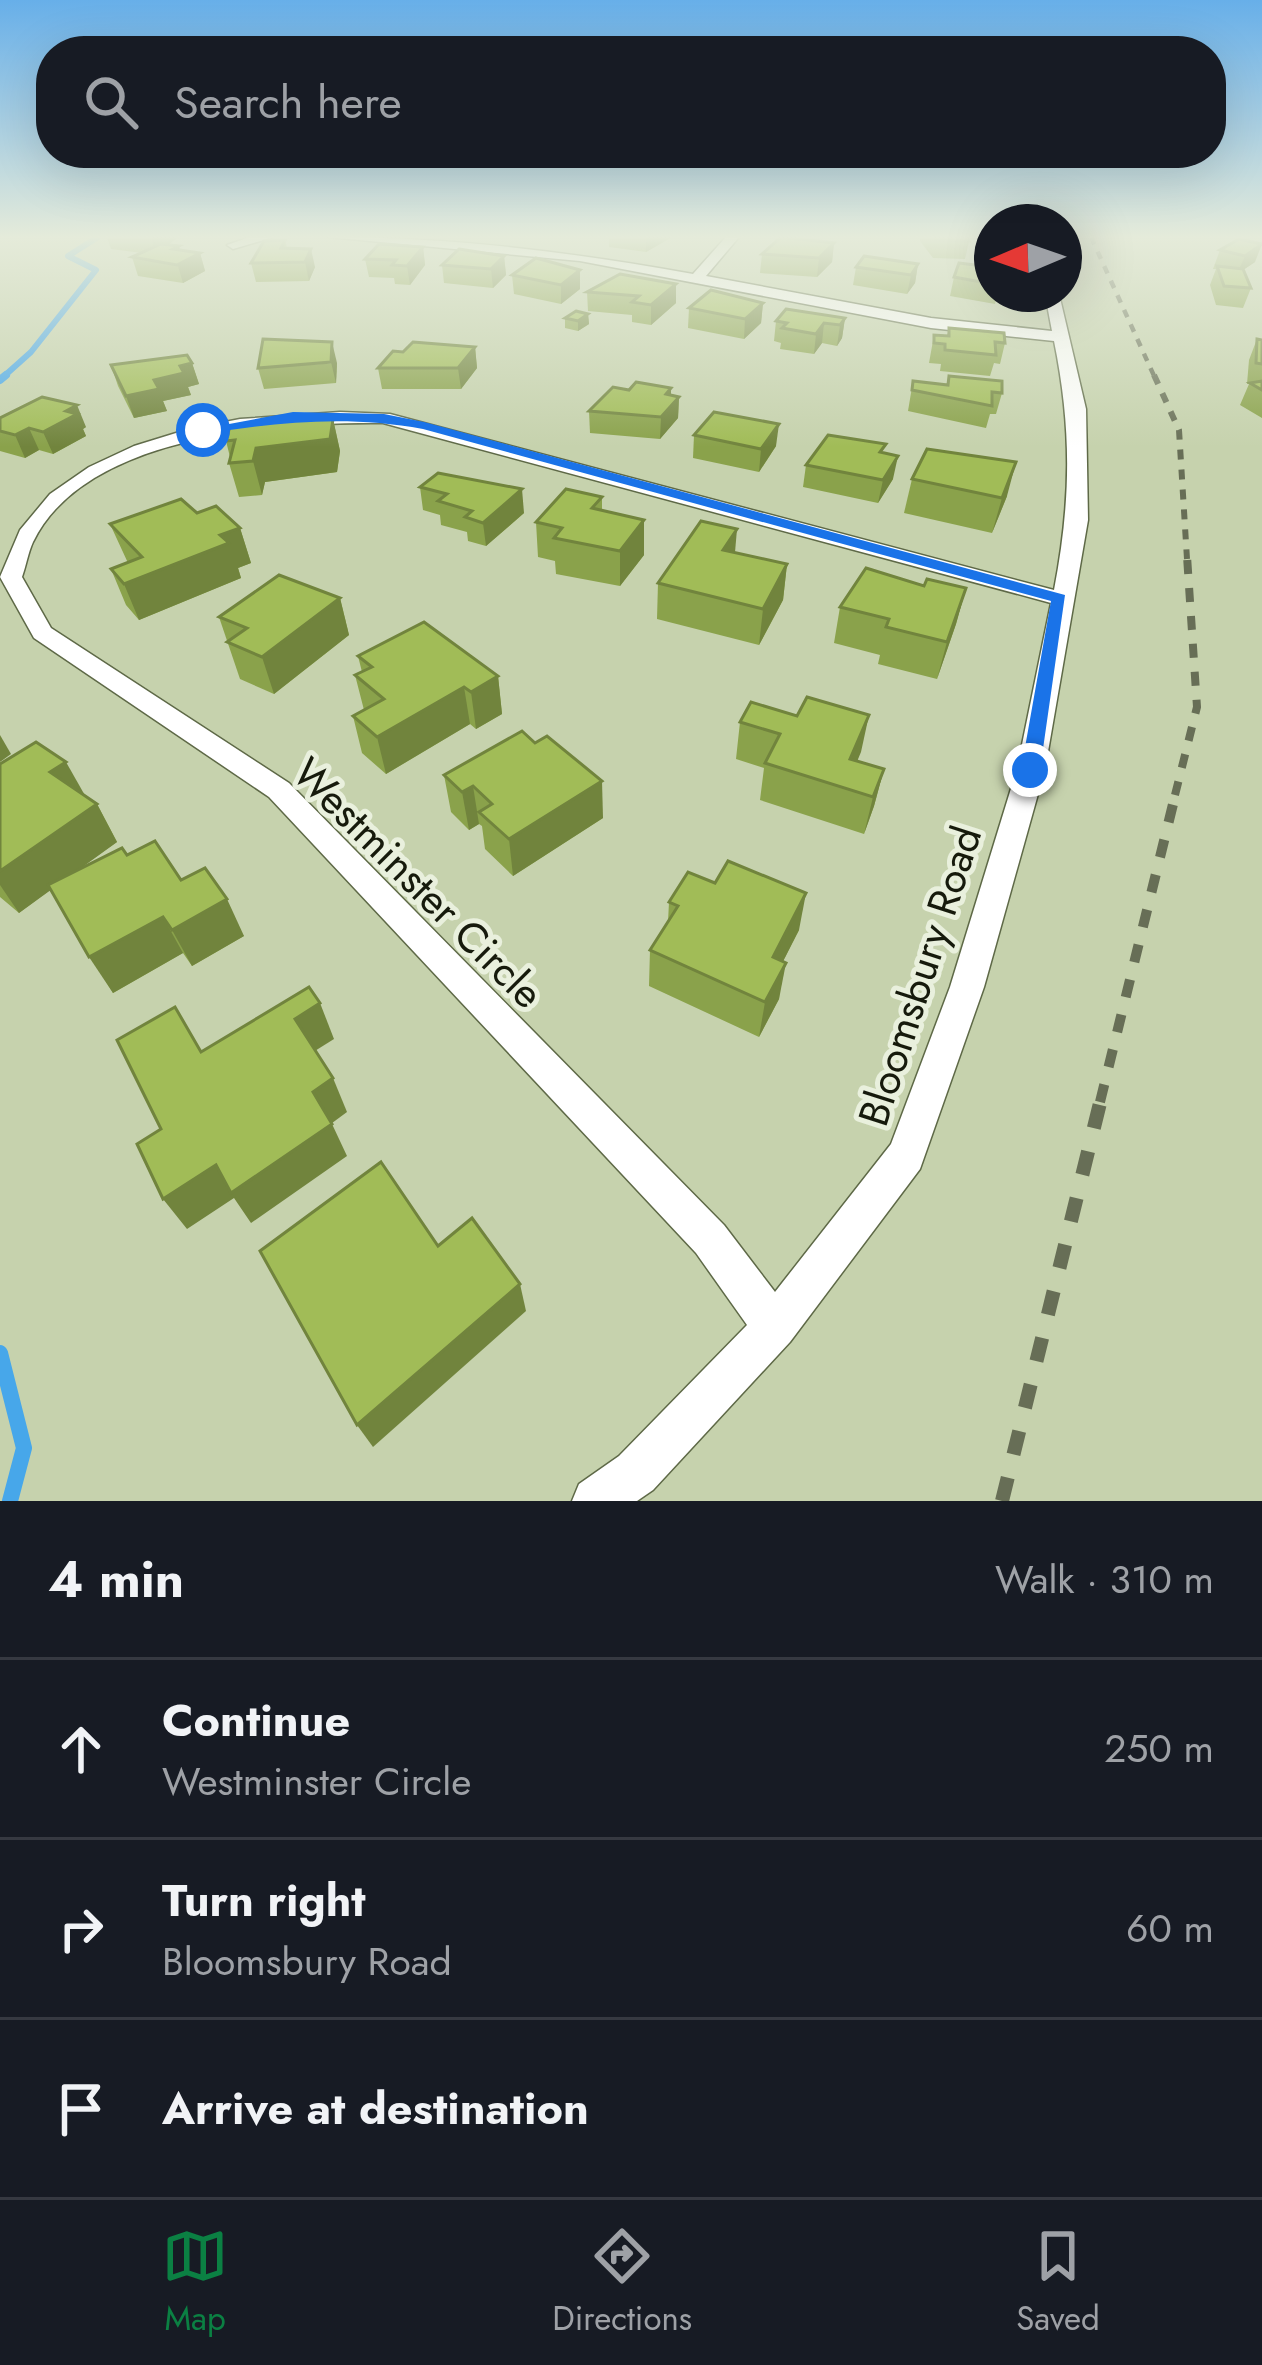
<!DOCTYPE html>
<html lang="en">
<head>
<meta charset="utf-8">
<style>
  :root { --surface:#171b24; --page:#242831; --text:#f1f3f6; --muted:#9ea1a6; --line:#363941; --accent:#0b8043 }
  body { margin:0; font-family:Jost,sans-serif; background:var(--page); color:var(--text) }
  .compass { position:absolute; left:974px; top:204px; width:108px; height:108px; border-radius:50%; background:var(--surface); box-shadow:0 12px 48px #0002; rotate:268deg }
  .stop { position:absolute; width:36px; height:36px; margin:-27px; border:9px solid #1a73e8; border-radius:50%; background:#fff }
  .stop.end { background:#1a73e8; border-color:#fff; box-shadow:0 3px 12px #0008 }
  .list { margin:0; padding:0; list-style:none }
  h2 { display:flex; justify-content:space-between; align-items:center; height:156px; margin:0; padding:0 48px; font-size:51px }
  h2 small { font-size:39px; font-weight:400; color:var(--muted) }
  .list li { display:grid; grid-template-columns:78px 1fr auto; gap:36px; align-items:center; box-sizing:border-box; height:180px; padding:0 48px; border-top:3px solid var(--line) }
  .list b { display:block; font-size:45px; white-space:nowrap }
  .list p { margin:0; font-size:39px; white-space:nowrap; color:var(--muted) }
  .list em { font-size:39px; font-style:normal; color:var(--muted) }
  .icon { flex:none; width:66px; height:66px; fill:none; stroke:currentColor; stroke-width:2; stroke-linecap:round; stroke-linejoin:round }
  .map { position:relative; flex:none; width:1262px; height:1501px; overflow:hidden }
  .search { position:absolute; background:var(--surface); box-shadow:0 12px 48px #0002; left:36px; right:36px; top:36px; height:132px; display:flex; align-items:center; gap:30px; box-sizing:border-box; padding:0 42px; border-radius:48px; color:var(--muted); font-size:45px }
  .sheet { height:696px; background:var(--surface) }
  nav { display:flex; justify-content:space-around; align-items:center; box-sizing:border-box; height:168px; border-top:3px solid var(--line); background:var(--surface); font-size:33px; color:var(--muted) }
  nav a { display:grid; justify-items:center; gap:6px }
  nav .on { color:var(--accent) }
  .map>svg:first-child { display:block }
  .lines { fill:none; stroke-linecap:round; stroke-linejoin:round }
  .stream-far2 { stroke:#47a7ea; stroke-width:6 }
  .stream-far1 { stroke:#47a7ea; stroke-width:8 }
  .stream { stroke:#47a7ea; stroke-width:16 }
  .minor-casing { stroke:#5e6947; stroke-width:3 }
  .minor { fill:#fff; fill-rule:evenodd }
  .rail-far4 { stroke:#676e56; stroke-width:4.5; stroke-dasharray:8 8; stroke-linecap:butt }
  .rail-far3 { stroke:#676e56; stroke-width:6; stroke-dasharray:10 10; stroke-linecap:butt }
  .rail-far2 { stroke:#676e56; stroke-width:8; stroke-dasharray:14 14; stroke-linecap:butt }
  .rail-far1 { stroke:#676e56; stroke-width:10; stroke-dasharray:18 18; stroke-linecap:butt }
  .rail { stroke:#676e56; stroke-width:14; stroke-dasharray:24 24; stroke-linecap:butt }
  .wall { fill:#8aa24b }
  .shaded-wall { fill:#71843d }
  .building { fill:#a1bc57; stroke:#71843d; stroke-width:3 }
  .route { fill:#1a73e8 }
  .labels { text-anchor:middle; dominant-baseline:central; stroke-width:10; stroke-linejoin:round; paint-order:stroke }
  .street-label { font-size:42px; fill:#161a0c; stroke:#e9f0dd }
</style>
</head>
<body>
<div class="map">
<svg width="1262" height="1501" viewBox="0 0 1262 1501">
  <rect width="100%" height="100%" fill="#c6d2ad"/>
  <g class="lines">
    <polyline class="stream-far2" points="2,378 31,352 96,270 68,256 98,237"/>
    <polyline class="stream-far1" points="0,380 6,375"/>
    <polyline class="stream" points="0,1353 24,1448 10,1501"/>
    <g class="minor-casing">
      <g id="minor">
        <polygon points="250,237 274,237 233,249 227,245"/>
        <path d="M 328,237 C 451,237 572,252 693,274 L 726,237 L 739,237 L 706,276 L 931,318 L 1052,331 L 1045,294 L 1059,294 L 1086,409 L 1088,520 L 1045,769 L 984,987 L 920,1169 L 790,1342 L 653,1490 L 637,1501 L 572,1501 L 579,1484 L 619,1456 L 747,1325 L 696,1253 L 269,797 L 34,638 L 0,577 L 20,530 L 50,494 L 89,467 L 134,446 L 189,429 L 240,419 L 340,412 L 390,414 L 1054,590 C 1071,502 1072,429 1054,341 L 931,328 L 580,261 ZM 383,423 L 1051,603 L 1017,769 L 950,987 L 891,1144 L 775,1292 L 724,1225 L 289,783 L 51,628 L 22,577 C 26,566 28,553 33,542 C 86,433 280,422 383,423 Z"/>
      </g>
    </g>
    <use href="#minor" class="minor"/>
    <polyline class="rail-far4" points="1091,237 1155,378"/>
    <polyline class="rail-far3" points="1154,375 1179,430 1187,559"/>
    <polyline class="rail-far2" points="1175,795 1197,707 1187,556"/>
    <polyline class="rail-far1" points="1100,1102 1176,792"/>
    <polyline class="rail" points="1002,1501 1101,1099"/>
  </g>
  <g class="wall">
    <polygon points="107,237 178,237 168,245 180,250 200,253 205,271 183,283 138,276 132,257 142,253 111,249"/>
    <polygon points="609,237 672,237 646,252 609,247"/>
    <polygon points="920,237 967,237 969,241 965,259 933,258 920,241"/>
    <polygon points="1239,239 1255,262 1243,270 1251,288 1243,308 1216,305 1210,285 1216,269 1213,269 1220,250"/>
    <polygon points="285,240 287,248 315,267 309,281 256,282 251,263"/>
    <polygon points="834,243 832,262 817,277 760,273 762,254"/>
    <polygon points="423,247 425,265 410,285 395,284 394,278 369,277 365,259"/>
    <polygon points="504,256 506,275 493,288 444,283 442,265"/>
    <polygon points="918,264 915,283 907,294 853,285 856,267"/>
    <polygon points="992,267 992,294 997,294 995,304 950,296 954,277"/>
    <polygon points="512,275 580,289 561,304 514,294"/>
    <polygon points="676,284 676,303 651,325 632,322 632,315 588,311 587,292"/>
    <polygon points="763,303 761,323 744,339 688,328 689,308"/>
    <polygon points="588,314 589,324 578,331 565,328 565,318"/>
    <polygon points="845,318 842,338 837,346 822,343 814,354 780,349 781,343 774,341 776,321"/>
    <polygon points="949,328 1005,343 1000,364 994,363 990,376 940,371 941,364 929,363 934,335 947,336"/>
    <polygon points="1257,339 1262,340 1262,418 1240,405 1249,384 1247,384 1249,360"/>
    <polygon points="475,347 477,368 461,389 382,389 378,368 403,352"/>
    <polygon points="192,363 199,384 188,387 191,395 163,401 167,411 134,418 118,386 111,365"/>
    <polygon points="337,363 336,383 264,389 258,368"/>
    <polygon points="949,376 1002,393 996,414 990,414 986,428 908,411 913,381 947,385"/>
    <polygon points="671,395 679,397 678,418 660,439 590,433 589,411"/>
    <polygon points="0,418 86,427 83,429 86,436 53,454 39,450 25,458 0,451"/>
    <polygon points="333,419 340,451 337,472 265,482 262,495 239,497 229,463 230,457 226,441"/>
    <polygon points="694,435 776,446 759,472 693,458"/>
    <polygon points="884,453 893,479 878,503 803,487 806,465"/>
    <polygon points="912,479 1007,496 992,533 904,513"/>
    <polygon points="420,487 524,513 486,546 468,541 467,532 441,525 440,515 423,510"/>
    <polygon points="602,497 602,510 644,520 644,555 620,586 556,574 555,561 538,557 536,522"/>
    <polygon points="197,513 240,528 251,563 238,568 241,578 139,620 126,605 111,569 128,563 110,524"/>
    <polygon points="787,564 783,600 759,645 657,619 658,583"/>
    <polygon points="924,586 966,588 956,624 937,679 878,664 880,655 834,643 840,607"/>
    <polygon points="340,598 349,635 274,694 240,679 219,617"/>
    <polygon points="358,656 498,676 502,714 476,729 470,724 386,774 362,753 353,716 364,710 355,675 362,672"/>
    <polygon points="869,715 857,761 884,769 874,806 864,834 760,800 764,768 736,759 740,722 797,716"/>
    <polygon points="0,764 85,796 97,804 117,842 76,871 127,855 181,880 244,936 192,966 183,953 113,993 50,890 19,913 0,897"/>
    <polygon points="444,775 603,818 513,876 485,849 482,826 479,824 469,830 451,812"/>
    <polygon points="669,902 799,930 783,961 779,999 759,1037 649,986 650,950 668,922"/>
  </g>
  <g class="shaded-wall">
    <polygon points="151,237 178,237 156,254"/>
    <polygon points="646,237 672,237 646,252"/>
    <polygon points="834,243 832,262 817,277 819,258"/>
    <polygon points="1262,244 1255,262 1237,274 1245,256"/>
    <polygon points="179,246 183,261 200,253 205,271 183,283 173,249"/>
    <polygon points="423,247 425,265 410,285 407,266"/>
    <polygon points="311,249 315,267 309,281 305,262"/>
    <polygon points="504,256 506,275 493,288 491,269"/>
    <polygon points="918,264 915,283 907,294 911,275"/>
    <polygon points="580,270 580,289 561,304 561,285"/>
    <polygon points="676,284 676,303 651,325 651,305"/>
    <polygon points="763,303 761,323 744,339 745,319"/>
    <polygon points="588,314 589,324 578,331 578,321"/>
    <polygon points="845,318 842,338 837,346 840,325"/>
    <polygon points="824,323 822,343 814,354 816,334"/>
    <polygon points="332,342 337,363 336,383 331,362"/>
    <polygon points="475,347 477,368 461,389 458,368"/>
    <polygon points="192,363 199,384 188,387 191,395 163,401 167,411 134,418 126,396 180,366"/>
    <polygon points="671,388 671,406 679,397 678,418 660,439 661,417 666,394"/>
    <polygon points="77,405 86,427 83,429 86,436 53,454 43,432 66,411"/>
    <polygon points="333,419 340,451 337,472 265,482 262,495 253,461 256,448"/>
    <polygon points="779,424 776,446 759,472 761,449"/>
    <polygon points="29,428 39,450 25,458 15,435"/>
    <polygon points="898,456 893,479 878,503 883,480"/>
    <polygon points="1016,462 1007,496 992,533 1002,498"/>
    <polygon points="522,489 524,513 486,546 483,523"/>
    <polygon points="644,520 644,555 620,586 620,551"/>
    <polygon points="240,528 251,563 238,568 241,578 139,620 124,584 220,535"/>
    <polygon points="737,529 734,564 723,550"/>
    <polygon points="787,564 783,600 759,645 763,609"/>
    <polygon points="966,588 956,624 937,679 947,642"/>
    <polygon points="340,598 349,635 274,694 262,657"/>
    <polygon points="498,676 502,714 476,729 471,692"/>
    <polygon points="464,687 470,724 386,774 377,737"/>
    <polygon points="869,715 861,752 846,788 850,759"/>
    <polygon points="0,735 11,754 0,762"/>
    <polygon points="66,762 87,799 50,772"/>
    <polygon points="884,769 874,806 864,834 873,797"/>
    <polygon points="602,781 603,818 513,876 509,839"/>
    <polygon points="473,786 479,824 469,830 462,792"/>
    <polygon points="97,804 117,842 19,913 0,885 0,871"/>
    <polygon points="806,893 799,930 767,993 773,957"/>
    <polygon points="227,899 244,936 192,966 172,930"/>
    <polygon points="163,917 183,953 113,993 89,957"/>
    <polygon points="786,963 779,999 759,1037 765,1002"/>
    <polygon points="320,1003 334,1039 310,1054 295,1019"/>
    <polygon points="333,1078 347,1112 328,1126 313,1092"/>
    <polygon points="332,1124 347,1156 251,1223 234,1198 187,1229 163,1199 216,1165"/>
    <polygon points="520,1284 526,1311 373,1447 357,1425"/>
  </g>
  <g class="building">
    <polygon points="781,237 783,237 834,243 819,258 762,254"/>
    <polygon points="934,237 967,237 969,241 936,240"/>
    <polygon points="1239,239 1262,244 1245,256 1220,250"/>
    <polygon points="285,240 281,248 311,249 305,262 251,263 264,241"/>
    <polygon points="161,244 179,246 173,249 200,253 177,265 132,257"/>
    <polygon points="379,244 423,247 407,266 392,265 396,260 365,259"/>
    <polygon points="459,249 504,256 491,269 442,265"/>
    <polygon points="864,256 918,264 911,275 856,267"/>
    <polygon points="536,258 580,270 561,285 512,275"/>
    <polygon points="959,263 992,267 992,284 954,277"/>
    <polygon points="1217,266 1243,269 1251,288 1224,286"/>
    <polygon points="620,274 676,284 651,305 632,302 639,296 587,292"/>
    <polygon points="711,290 763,303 745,319 689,308"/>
    <polygon points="786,309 845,318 840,325 824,323 816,334 782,328 787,323 776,321"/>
    <polygon points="576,311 588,314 578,321 565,318"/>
    <polygon points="949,328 1004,333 1005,343 995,342 996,355 945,350 945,344 934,343 934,335 949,336"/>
    <polygon points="263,339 332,342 331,362 258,368"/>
    <polygon points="1257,339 1262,340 1262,364 1256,363"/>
    <polygon points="413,342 475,347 458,368 378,368 393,351 403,352"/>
    <polygon points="187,355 192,363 180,366 184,373 154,380 159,389 126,396 111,365"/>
    <polygon points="949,376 1002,381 1002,393 992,392 992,406 912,390 913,381 948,385"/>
    <polygon points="1262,381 1262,390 1250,383"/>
    <polygon points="636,382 671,388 666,394 679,397 661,417 589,411 613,387 629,390"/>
    <polygon points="42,397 77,405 66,411 77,414 43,432 29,428 15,435 0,431 0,418"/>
    <polygon points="714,412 779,424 761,449 694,435"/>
    <polygon points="262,419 333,419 330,439 256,448 253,461 229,463 235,440 226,441 230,426 261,424"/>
    <polygon points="828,435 886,444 880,452 898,456 883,480 806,465"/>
    <polygon points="927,449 1016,462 1002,498 912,479"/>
    <polygon points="438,473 522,489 483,523 465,517 472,511 438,501 447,494 420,487"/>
    <polygon points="566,489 602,497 592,508 644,520 620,551 554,538 562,528 536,522"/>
    <polygon points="181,499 197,513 216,506 240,528 220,535 229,543 124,584 111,569 142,557 110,524"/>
    <polygon points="701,521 737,529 723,550 787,564 763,609 658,583"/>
    <polygon points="866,568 924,586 927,579 966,588 947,642 886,627 889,619 840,607"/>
    <polygon points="279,575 340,598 262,657 227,642 247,628 219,617"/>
    <polygon points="424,622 498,676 471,692 464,687 377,737 353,716 384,699 355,675 372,667 358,656"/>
    <polygon points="807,697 869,715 850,759 884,769 873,797 765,763 780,734 740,722 751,702 797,716"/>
    <polygon points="522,731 535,743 547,736 602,781 509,839 479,812 492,804 473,786 462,792 444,775"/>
    <polygon points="36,742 66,762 50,772 97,804 0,871 0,764"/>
    <polygon points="155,841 181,880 205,868 227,899 172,930 163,917 89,957 48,885 122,848 127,855"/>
    <polygon points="728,861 806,893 773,957 786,963 765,1002 650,950 678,906 669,902 688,872 715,883"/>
    <polygon points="309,987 320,1003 295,1019 333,1078 313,1092 332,1124 231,1193 216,1165 163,1199 137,1144 161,1129 117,1040 175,1007 201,1052"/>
    <polygon points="381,1162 438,1246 472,1218 520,1284 357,1425 260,1251"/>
  </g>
  <linearGradient id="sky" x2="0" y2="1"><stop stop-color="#67afe9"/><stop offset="0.53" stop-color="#e5ebda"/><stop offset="1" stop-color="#e5ebda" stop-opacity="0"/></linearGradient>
  <rect width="1262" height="447" fill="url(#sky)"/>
  <path class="route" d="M 293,412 L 384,414 L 424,422 L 1065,595 L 1040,770 L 1030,777 L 1021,770 L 1051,601 L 423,429 C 348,415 278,422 203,434 L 197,430 Z"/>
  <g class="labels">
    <g class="street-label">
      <text transform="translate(418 883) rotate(45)">Westminster Circle</text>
      <text transform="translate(920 976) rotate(-72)">Bloomsbury Road</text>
    </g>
  </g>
</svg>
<svg class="compass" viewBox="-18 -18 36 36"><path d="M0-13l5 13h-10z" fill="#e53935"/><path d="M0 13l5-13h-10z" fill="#9ea1a6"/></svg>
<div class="stop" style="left:203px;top:430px"></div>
<div class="stop end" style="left:1030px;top:770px"></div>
<div class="search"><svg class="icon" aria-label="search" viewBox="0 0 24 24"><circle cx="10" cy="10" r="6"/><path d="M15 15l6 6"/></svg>Search here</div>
</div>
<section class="sheet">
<h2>4 min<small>Walk · 310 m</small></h2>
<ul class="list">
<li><svg class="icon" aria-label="ahead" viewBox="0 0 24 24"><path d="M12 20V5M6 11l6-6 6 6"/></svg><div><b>Continue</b><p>Westminster Circle</p></div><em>250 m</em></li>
<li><svg class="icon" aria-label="right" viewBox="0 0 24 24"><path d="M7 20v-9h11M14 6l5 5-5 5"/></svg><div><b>Turn right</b><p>Bloomsbury Road</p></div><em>60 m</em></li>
<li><svg class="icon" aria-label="arrive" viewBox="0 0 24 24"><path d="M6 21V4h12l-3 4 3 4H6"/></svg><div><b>Arrive at destination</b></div></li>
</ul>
</section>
<nav>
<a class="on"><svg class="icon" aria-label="map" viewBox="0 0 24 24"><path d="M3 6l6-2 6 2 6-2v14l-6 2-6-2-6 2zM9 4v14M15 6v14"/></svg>Map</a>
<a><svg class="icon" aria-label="directions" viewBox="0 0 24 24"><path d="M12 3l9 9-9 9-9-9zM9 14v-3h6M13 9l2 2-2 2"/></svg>Directions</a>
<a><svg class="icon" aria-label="saved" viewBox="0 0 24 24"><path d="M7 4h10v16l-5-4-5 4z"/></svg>Saved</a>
</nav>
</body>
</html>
